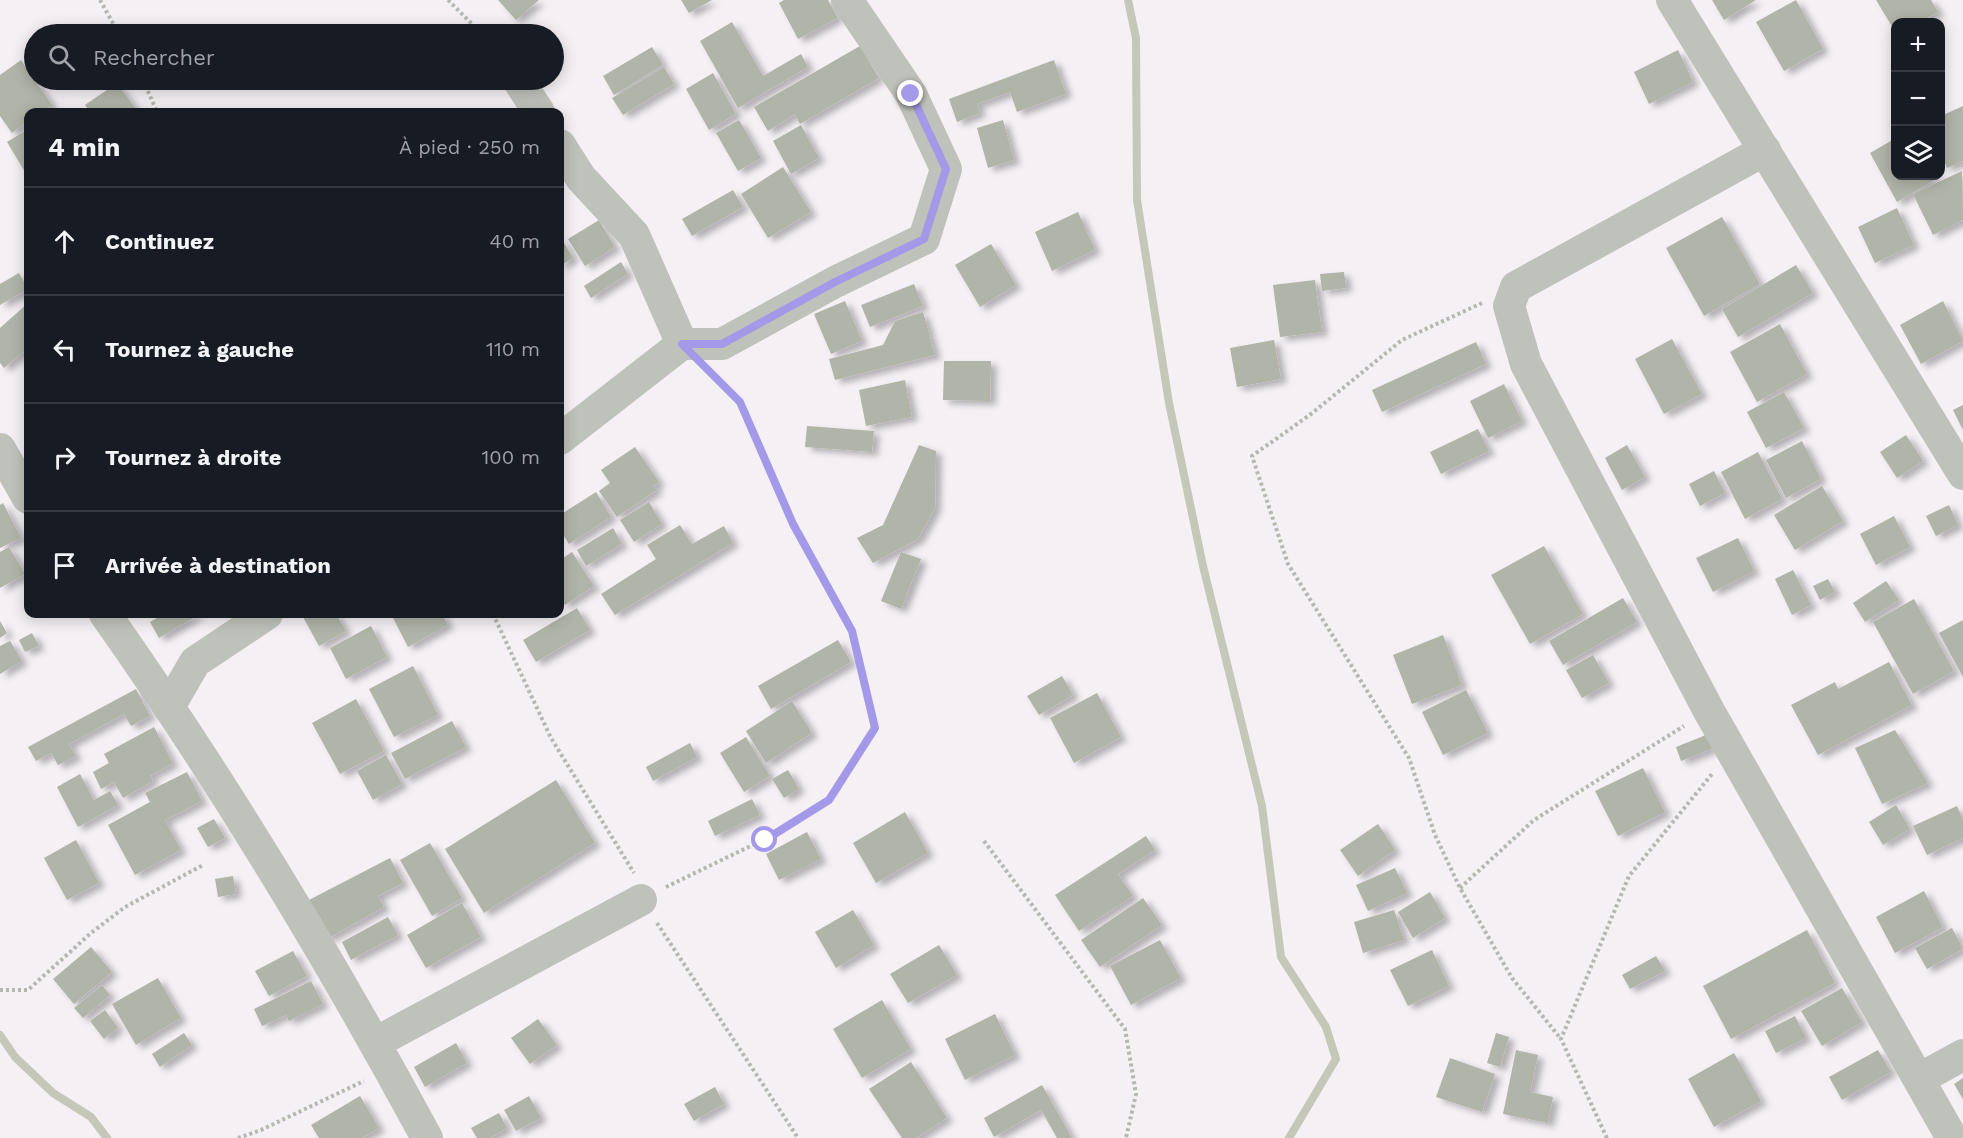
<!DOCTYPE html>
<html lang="fr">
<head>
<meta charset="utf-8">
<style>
  :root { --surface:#171b24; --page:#20242c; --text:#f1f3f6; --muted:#9ea1a6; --line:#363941 }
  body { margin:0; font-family:"Work Sans",sans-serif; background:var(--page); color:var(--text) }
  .controls { position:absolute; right:18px; top:18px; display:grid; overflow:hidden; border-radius:12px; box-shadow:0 3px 15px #0003 }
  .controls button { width:54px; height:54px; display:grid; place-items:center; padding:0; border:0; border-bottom:2px solid var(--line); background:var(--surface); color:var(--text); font:30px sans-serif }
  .stop { position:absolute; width:18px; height:18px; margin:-14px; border:4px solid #a499e8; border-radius:50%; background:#fff }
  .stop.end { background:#a499e8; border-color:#fff; box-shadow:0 2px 6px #0008 }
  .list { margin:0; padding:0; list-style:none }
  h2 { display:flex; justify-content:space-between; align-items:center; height:78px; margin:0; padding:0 24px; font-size:26px }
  h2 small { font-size:20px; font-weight:400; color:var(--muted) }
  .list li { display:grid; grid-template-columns:39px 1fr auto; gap:18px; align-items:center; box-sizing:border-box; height:108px; padding:0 24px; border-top:2px solid var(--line) }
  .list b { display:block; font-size:22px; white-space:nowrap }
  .list em { font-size:20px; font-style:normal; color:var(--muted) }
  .icon { flex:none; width:33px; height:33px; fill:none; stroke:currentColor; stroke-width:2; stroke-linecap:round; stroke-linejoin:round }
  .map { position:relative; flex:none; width:1963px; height:1138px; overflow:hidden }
  .search { position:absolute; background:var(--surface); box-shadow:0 3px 15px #0003; left:24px; top:24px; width:540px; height:66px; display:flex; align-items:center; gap:15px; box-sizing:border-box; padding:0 21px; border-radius:33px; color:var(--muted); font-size:22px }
  .panel { position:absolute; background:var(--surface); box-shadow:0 3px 15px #0003; left:24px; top:108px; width:540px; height:510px; border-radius:12px }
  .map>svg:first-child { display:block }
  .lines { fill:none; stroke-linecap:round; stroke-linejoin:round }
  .stream { stroke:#c5c7b9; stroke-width:8 }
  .building { fill:#b1b4a8; filter:url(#shadow) }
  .path { stroke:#b5b7b1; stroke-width:4; stroke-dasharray:3 3; stroke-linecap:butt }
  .minor { stroke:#bfc2ba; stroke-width:32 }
  .route { stroke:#a499e8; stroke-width:8 }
</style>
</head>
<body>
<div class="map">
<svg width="1963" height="1138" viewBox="0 0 1963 1138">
  <defs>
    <filter id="shadow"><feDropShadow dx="6" dy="4" stdDeviation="3" flood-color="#0004"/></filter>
  </defs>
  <rect width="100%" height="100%" fill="#f4f0f4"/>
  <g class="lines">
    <g class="stream">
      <polyline points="1128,0 1136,38 1137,200 1169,403 1203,566 1262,806 1281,957 1326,1027 1336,1059 1289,1138"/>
      <polyline points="0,1035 15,1057 53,1093 91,1117 107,1138"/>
    </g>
  </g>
  <g class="building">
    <polygon points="498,0 539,0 516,20"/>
    <polygon points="681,0 712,0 689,13"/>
    <polygon points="784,0 828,0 838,18 798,39 779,3"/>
    <polygon points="1712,0 1756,0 1724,20"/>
    <polygon points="1796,0 1823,49 1784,71 1756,22"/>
    <polygon points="1876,0 1931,0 1938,12 1920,22 1896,22 1896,33"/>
    <polygon points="732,22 763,76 801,54 808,67 738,108 700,41"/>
    <polygon points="860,46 879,78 800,124 795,114 768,131 754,107"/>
    <polygon points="652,47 663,65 614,95 603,76"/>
    <polygon points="1678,50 1693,82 1649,104 1634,72"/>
    <polygon points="21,60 52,105 41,112 28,112 28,121 12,133 0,116 0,75"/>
    <polygon points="1054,60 1066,94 1017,112 1010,92 977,104 980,113 957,122 949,99"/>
    <polygon points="664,67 674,84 623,115 612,98"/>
    <polygon points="713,73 736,114 709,130 686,89"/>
    <polygon points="117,83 138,112 90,112 85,105"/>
    <polygon points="1963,106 1963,161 1947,168 1941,153 1941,116"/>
    <polygon points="739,120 761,158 738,171 716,133"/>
    <polygon points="1003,120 1014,160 988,168 977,128"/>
    <polygon points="801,125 819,158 791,174 773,141"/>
    <polygon points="28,129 28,177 7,142"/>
    <polygon points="1896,138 1896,176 1937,176 1938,178 1897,202 1870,153"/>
    <polygon points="783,167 811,212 768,238 741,194"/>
    <polygon points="1962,171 1963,220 1933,235 1913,194"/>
    <polygon points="733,190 743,207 692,236 682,219"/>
    <polygon points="1897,208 1914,245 1875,263 1858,227"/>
    <polygon points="1078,212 1095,250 1052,271 1035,232"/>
    <polygon points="1722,217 1760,284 1704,316 1666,248"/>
    <polygon points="599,220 615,247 585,266 568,239"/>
    <polygon points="560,236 573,258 560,266"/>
    <polygon points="991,244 1016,285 980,307 955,265"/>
    <polygon points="621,262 628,274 591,298 584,286"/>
    <polygon points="1796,265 1813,293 1738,337 1722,309"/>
    <polygon points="1344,272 1346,288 1322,291 1320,274"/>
    <polygon points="19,273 28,289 0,305 0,284"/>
    <polygon points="1315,280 1322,332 1280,337 1273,285"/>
    <polygon points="914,284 923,306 870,327 861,305"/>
    <polygon points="845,301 862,341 831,354 814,314"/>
    <polygon points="1943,301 1963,341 1921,364 1900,325"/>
    <polygon points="28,303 28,348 4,368 0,363 0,328"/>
    <polygon points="923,312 935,355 835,380 829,359 883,345 895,321"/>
    <polygon points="1780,324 1807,374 1757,402 1730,352"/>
    <polygon points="1672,339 1702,394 1664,414 1635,359"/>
    <polygon points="1274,340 1281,379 1237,387 1230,348"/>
    <polygon points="1476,342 1486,364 1382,412 1372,390"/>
    <polygon points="944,361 991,361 990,401 943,400"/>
    <polygon points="905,380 912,417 866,426 859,390"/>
    <polygon points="1504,384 1522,421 1488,438 1470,401"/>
    <polygon points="1784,392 1804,428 1766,448 1747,412"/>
    <polygon points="1963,405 1963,430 1953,410"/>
    <polygon points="807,426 874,431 872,452 805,447"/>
    <polygon points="1478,429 1489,451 1441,474 1430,452"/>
    <polygon points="1906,435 1923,461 1897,478 1880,452"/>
    <polygon points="1802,441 1821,479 1786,498 1766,460"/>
    <polygon points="919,445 936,451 935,508 918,539 873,563 857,538 883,525"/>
    <polygon points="1627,445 1645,477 1622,490 1605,458"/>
    <polygon points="635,447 659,482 653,486 657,490 617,517 599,491 610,483 601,470"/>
    <polygon points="1758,452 1782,499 1745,519 1721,472"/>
    <polygon points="1714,471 1725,493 1700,506 1689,484"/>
    <polygon points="1822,486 1843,521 1795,550 1774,515"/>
    <polygon points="596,492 611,517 569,544 560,530 560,515"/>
    <polygon points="649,502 662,524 634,542 620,520"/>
    <polygon points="3,503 21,538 0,548 0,505"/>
    <polygon points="1949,505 1958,525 1936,536 1926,516"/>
    <polygon points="1894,516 1910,547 1876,565 1860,534"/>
    <polygon points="680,525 692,544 724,526 733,543 615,615 601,594 656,559 647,545"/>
    <polygon points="613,528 622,544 586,566 577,550"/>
    <polygon points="1738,538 1754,571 1713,592 1696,558"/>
    <polygon points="1544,546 1583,614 1530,644 1491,575"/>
    <polygon points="9,547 25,574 0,588 0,552"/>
    <polygon points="572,552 594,586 565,605 560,596 560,560"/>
    <polygon points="901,552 921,559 901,609 881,601"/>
    <polygon points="1793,570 1811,605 1792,615 1775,579"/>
    <polygon points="1828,579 1835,592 1820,600 1813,586"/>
    <polygon points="1886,581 1899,600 1865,622 1853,603"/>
    <polygon points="1623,598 1637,622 1563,665 1549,641"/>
    <polygon points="1914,599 1954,671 1913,694 1873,622"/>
    <polygon points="577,608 590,630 536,662 523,640"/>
    <polygon points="164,614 200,614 159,638 150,622"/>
    <polygon points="310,614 336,614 346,631 319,646 303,617"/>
    <polygon points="391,614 442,614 448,625 408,647"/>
    <polygon points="1963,620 1963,677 1939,633"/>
    <polygon points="0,621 7,633 0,638"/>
    <polygon points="371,626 387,657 346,679 330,648"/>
    <polygon points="32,633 39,646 25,652 19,640"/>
    <polygon points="1443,635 1462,685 1412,704 1393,655"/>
    <polygon points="838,640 851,662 771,709 758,686"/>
    <polygon points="10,641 22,661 0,674 0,646"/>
    <polygon points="1593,655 1609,683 1582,698 1566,670"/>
    <polygon points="1889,662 1912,705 1818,755 1791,705 1835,682 1838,689"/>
    <polygon points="413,666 438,715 394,737 369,689"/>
    <polygon points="1062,676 1073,695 1039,715 1027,696"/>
    <polygon points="136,689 150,716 131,726 124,714 69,744 76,756 58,765 51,753 36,761 28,747"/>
    <polygon points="1466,690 1488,733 1443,755 1422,712"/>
    <polygon points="1097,693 1121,737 1074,763 1050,718"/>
    <polygon points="356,699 384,751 340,774 312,723"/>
    <polygon points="792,701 812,733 766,763 746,731"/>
    <polygon points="452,721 466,747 405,779 391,753"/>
    <polygon points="154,727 173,763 150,776 153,781 123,798 114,782 101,789 93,772 109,763 104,754"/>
    <polygon points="1895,730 1928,783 1882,804 1855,748"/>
    <polygon points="1706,735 1712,749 1681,761 1676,747"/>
    <polygon points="746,737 770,776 744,792 720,753"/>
    <polygon points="690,743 697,757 653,781 646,767"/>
    <polygon points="386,755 402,784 373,800 357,771"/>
    <polygon points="1643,768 1665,812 1618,836 1595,791"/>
    <polygon points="788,770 799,789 784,798 772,779"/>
    <polygon points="187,772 202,801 165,820 181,850 135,875 108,825 150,802 145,793"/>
    <polygon points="80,774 94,800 110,791 118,805 78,827 57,787"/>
    <polygon points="556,780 595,843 484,913 445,849"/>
    <polygon points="752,799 760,815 715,836 708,821"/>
    <polygon points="1896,805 1910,829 1883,845 1869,822"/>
    <polygon points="1957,806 1963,820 1963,838 1927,855 1913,826"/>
    <polygon points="905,812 928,853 876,883 853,843"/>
    <polygon points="214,819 225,838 208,847 197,828"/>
    <polygon points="1378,824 1395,850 1358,876 1340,850"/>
    <polygon points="807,832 821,859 779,880 766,854"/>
    <polygon points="1146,836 1155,850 1118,874 1133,896 1079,931 1055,895"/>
    <polygon points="76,840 99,883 67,900 44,858"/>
    <polygon points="430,843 462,898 432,916 400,860"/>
    <polygon points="390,858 403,883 378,896 384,907 327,939 307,901"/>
    <polygon points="1395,868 1407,893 1368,911 1356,885"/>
    <polygon points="233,876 236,894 218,897 215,879"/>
    <polygon points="1924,891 1943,927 1895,953 1876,917"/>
    <polygon points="1430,892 1445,918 1413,938 1398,912"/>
    <polygon points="1143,898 1162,925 1100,967 1081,940"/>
    <polygon points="462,903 481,937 426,968 407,935"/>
    <polygon points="853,910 874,945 836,968 815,932"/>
    <polygon points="1394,910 1404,940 1363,953 1354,922"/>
    <polygon points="388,917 398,935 351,960 342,942"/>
    <polygon points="1952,928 1963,949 1927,969 1915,948"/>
    <polygon points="1807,930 1835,983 1731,1039 1703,986"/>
    <polygon points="1160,940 1181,978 1131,1005 1110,966"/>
    <polygon points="939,945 957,975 908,1003 890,974"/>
    <polygon points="91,947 112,972 74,1004 53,979"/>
    <polygon points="1432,950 1449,986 1408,1006 1390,970"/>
    <polygon points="293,951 307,976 269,996 255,971"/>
    <polygon points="1656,956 1665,971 1630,989 1622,975"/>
    <polygon points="158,978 181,1018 136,1045 112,1004"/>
    <polygon points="311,981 323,1004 289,1021 286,1015 262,1026 254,1009"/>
    <polygon points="102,985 110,995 83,1018 74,1008"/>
    <polygon points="1842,988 1862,1022 1822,1046 1801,1011"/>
    <polygon points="882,1000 911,1049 862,1078 833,1029"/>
    <polygon points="105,1010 118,1028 104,1039 90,1021"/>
    <polygon points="995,1014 1015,1055 965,1080 945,1039"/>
    <polygon points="1795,1016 1806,1038 1776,1053 1765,1031"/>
    <polygon points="538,1019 557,1045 530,1064 511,1038"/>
    <polygon points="184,1033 192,1045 160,1067 152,1054"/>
    <polygon points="1496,1033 1509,1037 1500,1067 1487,1063"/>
    <polygon points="456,1043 467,1063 425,1087 414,1067"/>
    <polygon points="1516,1050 1538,1055 1530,1092 1553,1097 1548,1123 1503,1114"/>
    <polygon points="1878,1050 1891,1072 1842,1100 1829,1077"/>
    <polygon points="1734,1053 1761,1101 1714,1127 1688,1079"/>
    <polygon points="1450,1058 1495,1074 1482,1112 1436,1097"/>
    <polygon points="911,1062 947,1118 916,1138 902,1138 869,1089"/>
    <polygon points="1963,1078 1963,1099 1954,1084"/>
    <polygon points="1042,1085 1072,1138 1057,1138 1041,1110 994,1137 984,1118"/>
    <polygon points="715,1087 724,1104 694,1121 684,1104"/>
    <polygon points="360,1096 379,1128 362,1138 319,1138 311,1125"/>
    <polygon points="529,1096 541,1118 516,1131 504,1110"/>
    <polygon points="499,1113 507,1128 490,1138 477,1138 471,1128"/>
  </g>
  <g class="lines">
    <g class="path">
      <polyline points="100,0 119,34"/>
      <polyline points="448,0 482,34"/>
      <polyline points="143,80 157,112"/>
      <polyline points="1482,303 1402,340 1311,414 1252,456 1288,564 1409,758 1435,835 1460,888 1512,978 1561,1039"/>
      <polyline points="493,614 551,738 634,873"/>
      <polyline points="984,841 1125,1029 1136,1094 1126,1138"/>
      <polyline points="666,887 765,839 829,800 875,728 852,631 793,524 740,402 713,374"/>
      <polyline points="1460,888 1534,820 1684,726"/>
      <polyline points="657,923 798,1138"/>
      <polyline points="0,990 28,990 91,933 125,907 203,865"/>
      <polyline points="238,1138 261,1130 364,1081"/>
      <polyline points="1607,1138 1561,1039 1629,876 1712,774"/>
    </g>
    <g class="minor">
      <polyline points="1672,0 1963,474"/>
      <polyline points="518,80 539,112"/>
      <polyline points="560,145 581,178 634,235 682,344"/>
      <polyline points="1765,150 1516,287 1509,306 1526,364 1709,711 1952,1138"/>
      <polyline points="560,439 682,344 722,344 835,282 924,239 946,169 911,94 847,0"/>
      <polyline points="0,449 28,498"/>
      <path d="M 105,614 C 223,781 329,957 427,1138"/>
      <polyline points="169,707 195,662 267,614"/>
      <polyline points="375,1043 641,900"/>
      <polyline points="1919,1079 1963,1055"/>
    </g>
  </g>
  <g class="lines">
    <polyline class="route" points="765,840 829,800 875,728 852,631 793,524 740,402 682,344 722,344 835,282 924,239 946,169 911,94"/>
  </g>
</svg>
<div class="controls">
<button>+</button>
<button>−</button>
<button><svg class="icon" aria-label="layers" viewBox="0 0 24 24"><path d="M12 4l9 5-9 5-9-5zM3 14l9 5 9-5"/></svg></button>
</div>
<div class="stop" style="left:765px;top:840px"></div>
<div class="stop end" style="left:911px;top:94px"></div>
<div class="search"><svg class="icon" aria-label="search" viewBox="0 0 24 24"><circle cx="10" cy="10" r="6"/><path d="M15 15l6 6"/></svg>Rechercher</div>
<section class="panel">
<h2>4 min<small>À pied · 250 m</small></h2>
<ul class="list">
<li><svg class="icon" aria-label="ahead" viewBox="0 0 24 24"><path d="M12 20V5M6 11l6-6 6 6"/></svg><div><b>Continuez</b></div><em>40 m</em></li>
<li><svg class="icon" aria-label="left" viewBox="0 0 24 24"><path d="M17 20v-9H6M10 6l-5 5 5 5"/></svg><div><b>Tournez à gauche</b></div><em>110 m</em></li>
<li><svg class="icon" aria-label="right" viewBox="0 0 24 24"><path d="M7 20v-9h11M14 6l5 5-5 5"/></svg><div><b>Tournez à droite</b></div><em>100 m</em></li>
<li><svg class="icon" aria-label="arrive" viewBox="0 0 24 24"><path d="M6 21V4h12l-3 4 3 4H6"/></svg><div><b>Arrivée à destination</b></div></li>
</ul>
</section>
</div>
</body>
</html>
